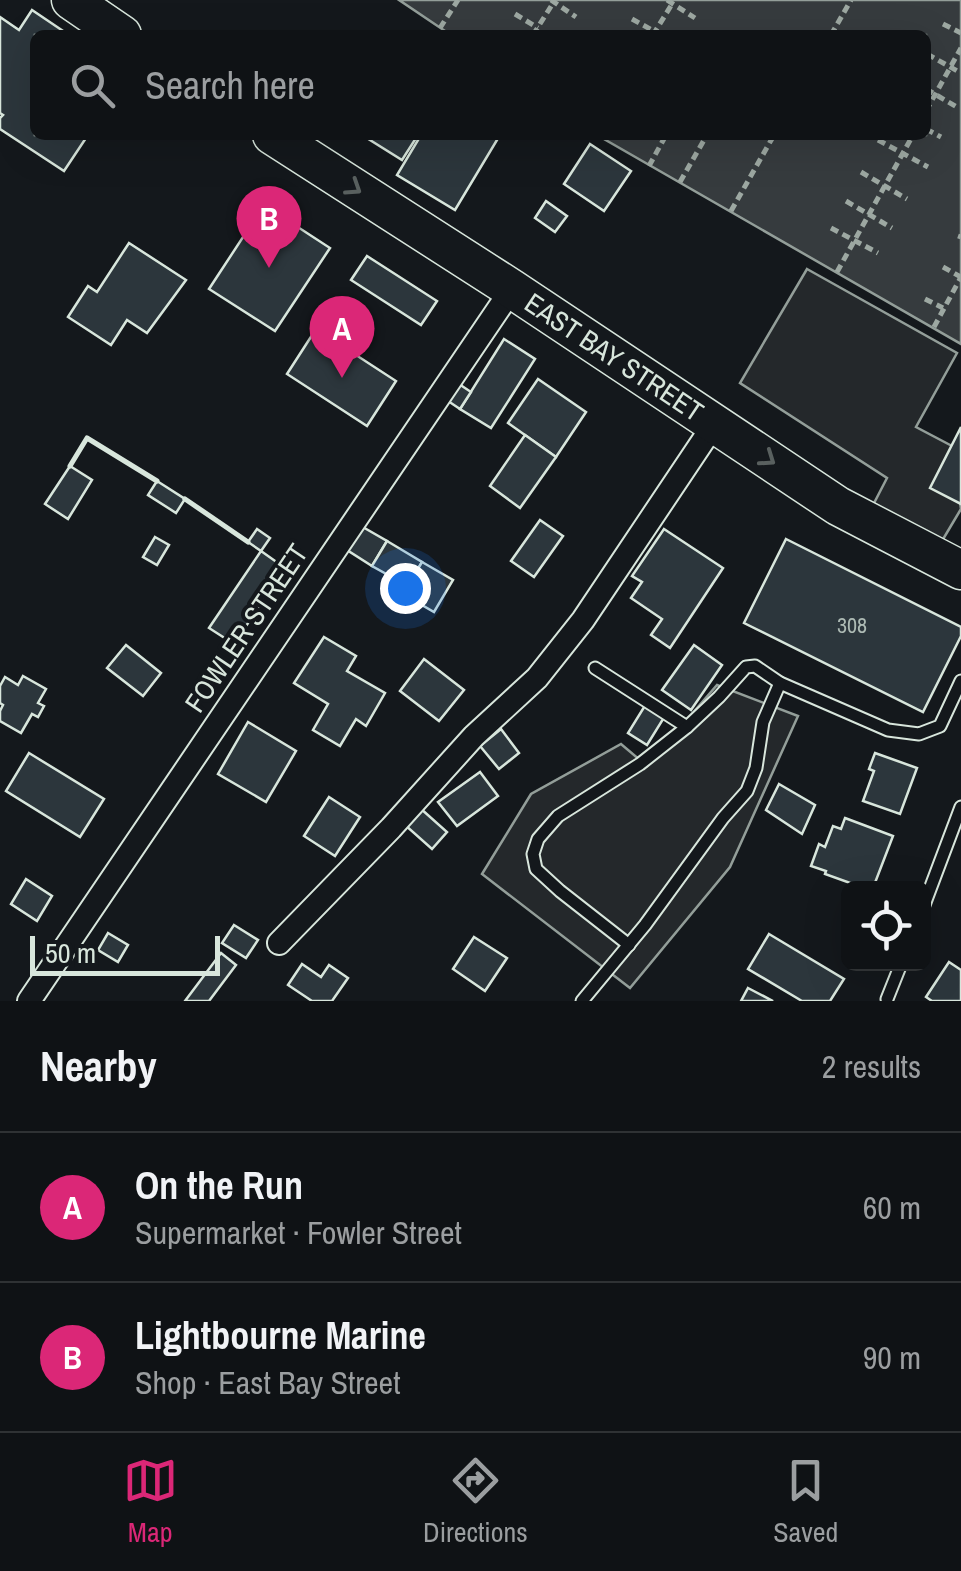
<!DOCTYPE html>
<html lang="en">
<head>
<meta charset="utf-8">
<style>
  :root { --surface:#0f1215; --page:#181b1e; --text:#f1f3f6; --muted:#9b9ea0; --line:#2f3234; --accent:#db2777 }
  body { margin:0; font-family:"Archivo Narrow",sans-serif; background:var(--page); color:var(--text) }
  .controls { position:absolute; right:30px; bottom:30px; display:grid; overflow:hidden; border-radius:15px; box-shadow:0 10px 40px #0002 }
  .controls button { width:90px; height:90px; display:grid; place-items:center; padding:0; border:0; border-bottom:2px solid var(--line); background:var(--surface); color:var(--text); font:50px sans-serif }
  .scale { position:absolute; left:30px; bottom:25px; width:190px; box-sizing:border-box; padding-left:10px; border:5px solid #d8e6dc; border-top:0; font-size:28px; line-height:35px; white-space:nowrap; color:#d8e6dc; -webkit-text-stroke:8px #14181c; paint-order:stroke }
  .you { position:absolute; left:405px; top:588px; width:35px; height:35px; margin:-25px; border:8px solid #fff; border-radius:50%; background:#1a73e8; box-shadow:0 0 0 15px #1a73e833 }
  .badge { display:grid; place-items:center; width:65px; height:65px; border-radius:50%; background:var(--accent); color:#fff; font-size:32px; font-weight:700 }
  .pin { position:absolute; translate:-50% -82px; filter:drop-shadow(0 2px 5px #0008) }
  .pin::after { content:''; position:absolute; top:52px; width:35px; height:30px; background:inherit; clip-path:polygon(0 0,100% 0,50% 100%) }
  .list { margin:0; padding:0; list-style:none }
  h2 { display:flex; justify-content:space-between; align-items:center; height:130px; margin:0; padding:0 40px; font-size:42px }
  h2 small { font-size:32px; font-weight:400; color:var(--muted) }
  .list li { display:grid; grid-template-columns:65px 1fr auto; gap:30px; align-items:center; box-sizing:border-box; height:150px; padding:0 40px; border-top:2px solid var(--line) }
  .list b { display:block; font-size:38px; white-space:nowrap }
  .list p { margin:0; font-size:32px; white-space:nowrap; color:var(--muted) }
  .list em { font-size:32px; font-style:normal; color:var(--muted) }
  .icon { flex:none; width:55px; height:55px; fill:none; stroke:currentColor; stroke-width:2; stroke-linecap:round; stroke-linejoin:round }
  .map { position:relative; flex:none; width:961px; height:1001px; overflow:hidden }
  .search { position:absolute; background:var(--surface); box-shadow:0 10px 40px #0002; left:30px; right:30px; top:30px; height:110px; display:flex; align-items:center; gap:25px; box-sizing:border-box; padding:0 35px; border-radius:15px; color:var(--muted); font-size:38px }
  .sheet { height:430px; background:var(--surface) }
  nav { display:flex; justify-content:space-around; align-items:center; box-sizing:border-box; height:140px; border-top:2px solid var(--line); background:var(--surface); font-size:28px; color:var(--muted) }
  nav a { display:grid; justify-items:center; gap:5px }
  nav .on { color:var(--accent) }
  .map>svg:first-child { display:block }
  .parking { fill:#24282b; stroke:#939e99; stroke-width:2.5 }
  .water { fill:#363b3e; stroke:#939e99; stroke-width:2.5 }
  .building { fill:#2c363c; stroke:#d8e6dc; stroke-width:2.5 }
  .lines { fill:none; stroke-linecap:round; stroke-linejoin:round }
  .service-casing { stroke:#d8e6dc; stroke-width:15 }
  .minor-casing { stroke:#d8e6dc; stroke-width:26 }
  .trunk-casing { stroke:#d8e6dc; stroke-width:41 }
  .path { stroke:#9da8a2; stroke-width:5; stroke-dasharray:8 5; stroke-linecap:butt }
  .service { stroke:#14181c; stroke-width:11 }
  .minor { stroke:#14181c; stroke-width:22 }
  .trunk { stroke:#14181c; stroke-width:38 }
  .wall { stroke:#d8e6dc; stroke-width:5 }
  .oneway { stroke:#59605f }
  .labels { text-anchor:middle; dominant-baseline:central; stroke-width:8; stroke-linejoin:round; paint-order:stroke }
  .number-label { font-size:22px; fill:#adbab4 }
  .street-label { font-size:28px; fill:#d8e6dc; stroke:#14181c }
</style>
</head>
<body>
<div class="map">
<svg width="961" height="1001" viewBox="0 0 961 1001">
  <rect width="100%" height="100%" fill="#14181c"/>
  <g class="parking">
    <polygon points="807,269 957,353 916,427 952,446 961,509 939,546 871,509 887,478 740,383"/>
    <polygon points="717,685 798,716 730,867 630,988 482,874 531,794 621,744 647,766"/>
  </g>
  <polygon class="water" points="399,0 961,0 961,344 597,135 926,135 926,35 451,35"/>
  <g class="building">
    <polygon points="32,10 69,35 35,35 35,135 88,135 64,171 0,129 0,118 3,115 0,113 0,17 19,30"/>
    <polygon points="362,135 418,135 402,160"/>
    <polygon points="421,135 500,135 455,210 397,175"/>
    <polygon points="590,144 631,171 604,211 564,184"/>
    <polygon points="546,201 567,216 555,232 535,218"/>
    <polygon points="264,205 330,248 275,331 209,289"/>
    <polygon points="129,243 186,280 147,333 127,320 111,345 68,317 88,286 97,292"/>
    <polygon points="367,256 437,301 421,325 351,280"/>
    <polygon points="316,329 396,381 367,426 287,374"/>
    <polygon points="504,339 535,359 491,428 460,409"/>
    <polygon points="538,379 586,412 556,457 508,423"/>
    <polygon points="459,384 471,392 460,409 448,401"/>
    <polygon points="961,427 961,504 930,488"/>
    <polygon points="525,435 556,457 520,508 490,486"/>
    <polygon points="70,466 92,480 68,519 45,504"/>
    <polygon points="157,481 185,499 176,513 148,495"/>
    <polygon points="540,520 563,536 534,577 511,561"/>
    <polygon points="361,526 387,541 372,566 347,550"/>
    <polygon points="257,529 270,538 261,551 248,542"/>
    <polygon points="664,529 723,568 670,648 651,635 662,619 631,598 642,582 632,576"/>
    <polygon points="155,537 169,545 157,565 143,557"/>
    <polygon points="786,539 961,627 961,636 923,712 744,623"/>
    <polygon points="387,541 422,562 408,586 372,566"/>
    <polygon points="261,551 285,568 234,644 209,628"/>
    <polygon points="422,562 453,580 434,612 403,594"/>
    <polygon points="324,637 356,656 347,671 385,693 366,726 356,719 340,746 313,730 328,704 294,683"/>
    <polygon points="126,645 161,673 143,696 107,668"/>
    <polygon points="694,645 722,665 691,710 662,690"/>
    <polygon points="424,659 464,690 439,721 400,691"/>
    <polygon points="23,676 46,689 38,703 44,706 38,717 32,714 21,733 0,721 0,711 3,705 0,703 0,686 5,677 18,685"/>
    <polygon points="646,704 665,716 647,745 628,733"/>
    <polygon points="248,722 296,751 266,802 218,774"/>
    <polygon points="501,729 519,753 499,769 480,746"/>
    <polygon points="29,753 104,799 80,837 6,791"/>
    <polygon points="875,753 917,768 900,814 863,801 874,771 869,769"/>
    <polygon points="480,772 498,796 457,826 438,802"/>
    <polygon points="779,784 815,805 802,834 766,810"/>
    <polygon points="329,797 360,817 335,856 304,836"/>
    <polygon points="420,808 447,832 432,849 405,825"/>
    <polygon points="845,818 893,836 873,888 864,888 825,874 826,871 811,866 819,844 825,847 833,826 841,829"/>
    <polygon points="26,879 52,896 37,921 11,904"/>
    <polygon points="234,925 258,940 246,958 222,943"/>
    <polygon points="108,933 128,945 118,962 98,950"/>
    <polygon points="769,934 844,979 830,1001 802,1001 748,969"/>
    <polygon points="474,937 507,958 485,991 453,969"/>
    <polygon points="221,953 236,965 209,1001 185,1001"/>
    <polygon points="949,962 961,970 961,1001 932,1001 926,997"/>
    <polygon points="302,964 321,977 329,965 348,978 332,1001 312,1001 288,985"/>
    <polygon points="748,988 773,1001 741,1001"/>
  </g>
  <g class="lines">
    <g class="service-casing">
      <g id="service">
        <polyline points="595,668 687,727"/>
        <polyline points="924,905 961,807"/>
        <polyline points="629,945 560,891 536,869 533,854 538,839 558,816 640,764 687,727 719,697 746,667 755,666 780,683 888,730 919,734 940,726 961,681"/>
        <polyline points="887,999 901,964"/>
        <polyline points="582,1001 645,925 723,818 747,791 756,768 763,722 780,683"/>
      </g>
    </g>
    <g class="minor-casing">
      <g id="minor">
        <polyline points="279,943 391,828 474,736 537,678 583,620 715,423"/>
        <polyline points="29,1001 512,289"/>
      </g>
    </g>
    <g class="trunk-casing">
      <g id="trunk">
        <polyline points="71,0 122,35"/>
        <path id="s1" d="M 272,135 L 512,289 L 838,506 L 961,570"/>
      </g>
    </g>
    <g class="path">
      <polyline points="551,0 576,17"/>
      <polyline points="667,0 695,18"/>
      <polyline points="515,14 538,28"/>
      <polyline points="632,19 661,35"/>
      <polyline points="943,24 961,33"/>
      <polyline points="440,28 458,0"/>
      <polyline points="533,35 555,0"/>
      <polyline points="653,35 672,4"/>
      <polyline points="831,35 851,0"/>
      <polyline points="927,54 961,73"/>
      <polyline points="926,89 957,107"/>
      <polyline points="926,111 961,48"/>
      <polyline points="926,129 941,137"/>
      <polyline points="878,140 928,167"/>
      <polyline points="649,166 666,135"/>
      <polyline points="861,172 907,199"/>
      <polyline points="680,182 704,140"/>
      <polyline points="846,201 892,228"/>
      <polyline points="731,211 774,135"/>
      <polyline points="831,228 878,253"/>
      <polyline points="958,236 961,237"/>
      <polyline points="943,267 961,277"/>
      <polyline points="837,272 913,135"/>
      <polyline points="925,299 943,308"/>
      <polyline points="934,327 961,277"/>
    </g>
    <use href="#service" class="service"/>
    <use href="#minor" class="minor"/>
    <use href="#trunk" class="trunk"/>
    <g class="wall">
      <polyline points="70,466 87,438 157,481"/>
      <polyline points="185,499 248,542"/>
    </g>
  </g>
  <defs><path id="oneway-chevron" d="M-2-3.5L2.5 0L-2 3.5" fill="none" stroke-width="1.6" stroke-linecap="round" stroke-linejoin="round" transform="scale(2.5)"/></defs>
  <g class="oneway">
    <use href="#oneway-chevron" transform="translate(354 188) rotate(33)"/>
    <use href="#oneway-chevron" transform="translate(768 459) rotate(35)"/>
  </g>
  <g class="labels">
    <g class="number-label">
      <text x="852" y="625">308</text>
    </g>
    <g class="street-label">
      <text stroke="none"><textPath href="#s1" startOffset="408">EAST BAY STREET</textPath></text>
      <text transform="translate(246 628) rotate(-56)">FOWLER STREET</text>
    </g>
  </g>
</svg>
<div class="controls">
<button><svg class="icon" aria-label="locate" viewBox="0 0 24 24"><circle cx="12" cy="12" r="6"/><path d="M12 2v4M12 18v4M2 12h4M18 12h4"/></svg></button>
</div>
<div class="scale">50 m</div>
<div class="you"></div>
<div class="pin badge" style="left:342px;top:378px">A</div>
<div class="pin badge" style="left:269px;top:268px">B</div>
<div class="search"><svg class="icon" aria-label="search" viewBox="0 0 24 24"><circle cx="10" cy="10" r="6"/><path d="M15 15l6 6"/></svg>Search here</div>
</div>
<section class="sheet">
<h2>Nearby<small>2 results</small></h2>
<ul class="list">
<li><span class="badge">A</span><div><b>On the Run</b><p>Supermarket · Fowler Street</p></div><em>60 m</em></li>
<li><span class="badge">B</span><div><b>Lightbourne Marine</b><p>Shop · East Bay Street</p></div><em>90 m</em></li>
</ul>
</section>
<nav>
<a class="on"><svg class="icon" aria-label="map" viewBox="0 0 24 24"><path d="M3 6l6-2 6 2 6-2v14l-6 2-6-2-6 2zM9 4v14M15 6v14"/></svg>Map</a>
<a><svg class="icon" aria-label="directions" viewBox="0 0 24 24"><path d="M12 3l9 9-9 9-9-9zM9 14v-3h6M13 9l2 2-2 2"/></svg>Directions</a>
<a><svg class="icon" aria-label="saved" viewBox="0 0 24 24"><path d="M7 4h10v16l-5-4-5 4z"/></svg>Saved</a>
</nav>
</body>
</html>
